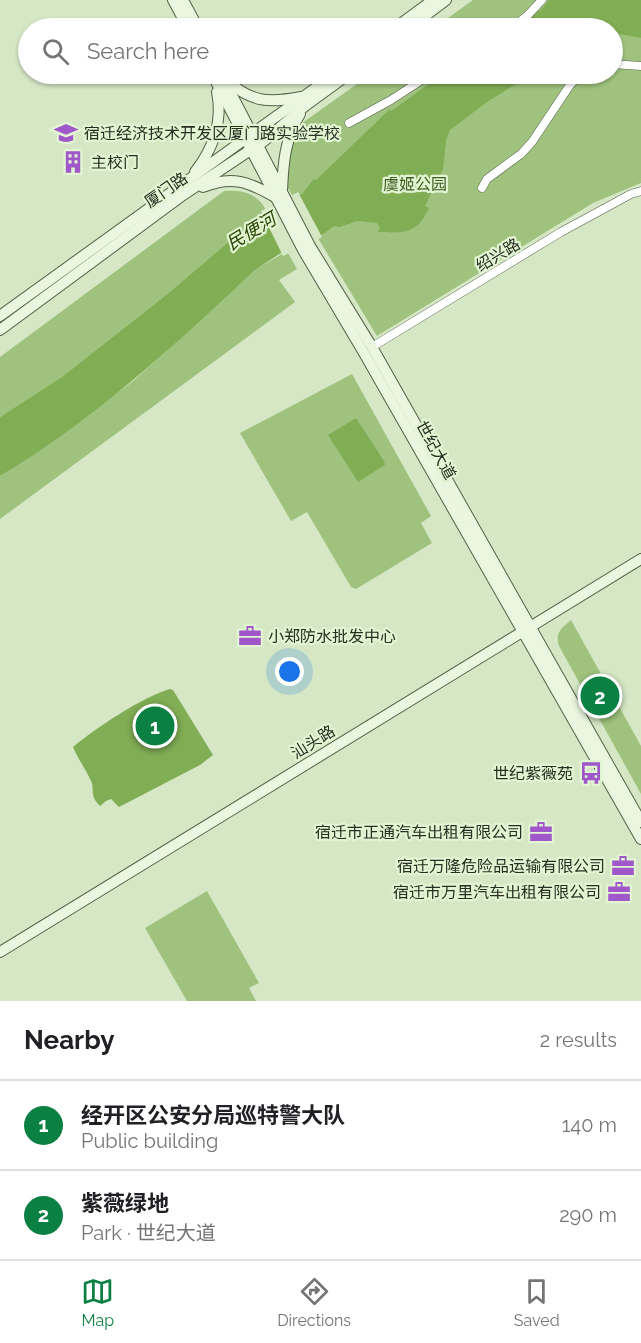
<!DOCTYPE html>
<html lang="en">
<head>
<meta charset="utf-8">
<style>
  :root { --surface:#fff; --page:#f6f6f6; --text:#202124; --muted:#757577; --line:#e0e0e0; --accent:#0b8043 }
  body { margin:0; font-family:Raleway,"Noto Sans SC",sans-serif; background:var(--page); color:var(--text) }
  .you { position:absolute; left:290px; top:672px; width:21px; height:21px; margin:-15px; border:4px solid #fff; border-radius:50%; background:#1a73e8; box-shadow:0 0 0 9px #1a73e833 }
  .badge { display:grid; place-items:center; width:39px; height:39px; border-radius:50%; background:var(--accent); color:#fff; font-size:20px; font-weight:700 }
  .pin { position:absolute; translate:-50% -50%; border:3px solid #fff; box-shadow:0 2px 6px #0006 }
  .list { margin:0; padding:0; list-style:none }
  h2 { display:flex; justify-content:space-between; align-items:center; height:78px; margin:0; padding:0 24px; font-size:26px }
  h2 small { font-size:20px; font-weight:400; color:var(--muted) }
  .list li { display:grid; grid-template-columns:39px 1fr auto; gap:18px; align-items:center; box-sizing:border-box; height:90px; padding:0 24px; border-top:2px solid var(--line) }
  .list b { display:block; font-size:22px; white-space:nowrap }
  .list p { margin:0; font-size:20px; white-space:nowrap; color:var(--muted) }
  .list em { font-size:20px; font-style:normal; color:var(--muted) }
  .icon { flex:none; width:33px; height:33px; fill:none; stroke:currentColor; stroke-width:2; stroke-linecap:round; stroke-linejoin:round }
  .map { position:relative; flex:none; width:641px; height:1001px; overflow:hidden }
  .search { position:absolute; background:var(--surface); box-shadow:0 2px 4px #0004; left:18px; right:18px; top:18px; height:66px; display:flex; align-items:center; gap:15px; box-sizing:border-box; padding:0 21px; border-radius:33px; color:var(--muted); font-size:22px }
  .sheet { height:258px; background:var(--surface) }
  nav { display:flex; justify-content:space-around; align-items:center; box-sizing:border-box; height:84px; border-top:2px solid var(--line); background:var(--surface); font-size:16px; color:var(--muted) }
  nav a { display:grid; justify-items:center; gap:3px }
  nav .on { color:var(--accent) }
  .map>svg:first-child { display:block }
  .green { fill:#9fc37e }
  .water { fill:#81ad54 }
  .pier { fill:#d5e7c5 }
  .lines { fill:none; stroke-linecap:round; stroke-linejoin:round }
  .street-casing { stroke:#526144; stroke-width:9 }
  .secondary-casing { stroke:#526144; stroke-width:12 }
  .street { stroke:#fff; stroke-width:8 }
  .secondary { stroke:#eaf6df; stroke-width:10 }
  .labels { text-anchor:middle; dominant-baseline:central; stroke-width:4.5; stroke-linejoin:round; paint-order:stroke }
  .poi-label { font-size:16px; fill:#282f22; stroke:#e2f5d2; text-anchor:end }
  .park-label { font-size:16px; fill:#425e21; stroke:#e2f5d2 }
  .street-label { font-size:16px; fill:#282f22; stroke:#e2f5d2 }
  .water-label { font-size:18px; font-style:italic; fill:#294401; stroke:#e2f5d2 }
</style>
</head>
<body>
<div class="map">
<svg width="641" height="1001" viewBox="0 0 641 1001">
  <rect width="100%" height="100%" fill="#d5e7c5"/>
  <g class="green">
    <polygon points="473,0 641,0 641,183 593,203 377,336 286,185 290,146 298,126 371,74 612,74 612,28 434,28"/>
    <path d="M 224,191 C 242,190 257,193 266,210 L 166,295 L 63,376 L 0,417 L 0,357 Z"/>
    <polygon points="287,251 297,269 279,280 295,302 0,519 0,476 55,439 132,382 255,270"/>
    <polygon points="352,374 431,516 421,523 432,543 356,589 351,587 307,512 291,521 240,433"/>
    <path d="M 571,620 L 641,746 L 641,794 L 559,646 C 555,632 561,629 571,620 Z"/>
    <polygon points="207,891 259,983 249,988 256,1001 187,1001 145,928"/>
  </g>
  <g class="water">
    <polygon points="549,0 641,0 641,38 613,33 612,28 515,28 536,10 540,11"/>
    <path d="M 443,74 L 532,74 L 487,102 L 450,130 L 446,141 L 443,169 L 425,206 L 429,208 C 417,234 405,233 378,232 L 380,228 L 377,223 L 357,221 L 340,227 L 334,226 L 323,234 L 281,253 L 255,270 C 175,345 94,420 0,476 L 0,417 L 63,376 L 166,295 L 266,210 L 302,194 L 314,179 L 316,180 L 390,109 L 391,111 Z"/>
    <polygon points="356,418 384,461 385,465 358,482 328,435"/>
    <path d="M 170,689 L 173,690 L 213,755 L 200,765 L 119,807 L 111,799 L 106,801 L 100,806 C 88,794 96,789 90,779 C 85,768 78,759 73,747 C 96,728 142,697 170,689 Z"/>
  </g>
  <polygon class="pier" points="298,192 322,237 283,256 261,211"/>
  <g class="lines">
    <g class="street-casing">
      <g id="street">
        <polyline points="511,28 527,16 542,0"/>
        <polyline points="612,64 641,66"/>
        <polyline points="349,123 391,100 431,74"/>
        <polyline points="482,188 487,179 521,154 532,142 570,85 581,74"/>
        <polyline points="372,347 561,232 631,194 641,191"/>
      </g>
    </g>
    <g class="secondary-casing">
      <g id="secondary">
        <polyline points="173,0 188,28"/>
        <polyline points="183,0 198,28"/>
        <polyline points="395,28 433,0"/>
        <polyline points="409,28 446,0"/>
        <polyline points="212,74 303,250 364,353 641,839"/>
        <polyline points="221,74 310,246 372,347 641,822"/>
        <path d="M 227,80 C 251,103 270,103 301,97"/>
        <path d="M 195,172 C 213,149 223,121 217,92"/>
        <path d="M 203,187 C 232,175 249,182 275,197"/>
        <path d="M 282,191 C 283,165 285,137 300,114"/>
        <polyline points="0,316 335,74"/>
        <polyline points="0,330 183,195 264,141 305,106 349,74"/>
        <polyline points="0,952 641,559"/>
      </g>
    </g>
    <use href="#street" class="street"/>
    <use href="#secondary" class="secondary"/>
  </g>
  <defs>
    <g id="school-bare" transform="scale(1.8)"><path d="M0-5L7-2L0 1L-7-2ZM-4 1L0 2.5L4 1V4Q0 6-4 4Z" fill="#9f57ca" stroke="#e2f5d2" stroke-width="2.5" paint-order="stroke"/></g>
    <g id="building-bare" transform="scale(1.8)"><path d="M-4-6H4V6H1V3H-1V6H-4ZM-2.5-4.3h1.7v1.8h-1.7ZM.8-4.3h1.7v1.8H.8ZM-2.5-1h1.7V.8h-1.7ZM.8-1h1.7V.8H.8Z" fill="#9f57ca" stroke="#e2f5d2" stroke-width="2.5" paint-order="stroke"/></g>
    <g id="office-bare" transform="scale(1.8)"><path d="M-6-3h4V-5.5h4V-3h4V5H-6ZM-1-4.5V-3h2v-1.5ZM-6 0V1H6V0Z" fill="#9f57ca" stroke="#e2f5d2" stroke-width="2.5" paint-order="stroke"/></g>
    <g id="bus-bare" transform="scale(1.8)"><path d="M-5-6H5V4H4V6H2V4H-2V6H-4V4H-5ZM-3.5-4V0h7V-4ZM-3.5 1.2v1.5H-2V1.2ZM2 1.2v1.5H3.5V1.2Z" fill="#9f57ca" stroke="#e2f5d2" stroke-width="2.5" paint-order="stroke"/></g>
  </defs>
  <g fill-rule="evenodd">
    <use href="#school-bare" x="66" y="133"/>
    <use href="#building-bare" x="73" y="162"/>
    <use href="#office-bare" x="250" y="636"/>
    <use href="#bus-bare" x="591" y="773"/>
    <use href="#office-bare" x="541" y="832"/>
    <use href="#office-bare" x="623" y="866"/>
    <use href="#office-bare" x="619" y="892"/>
  </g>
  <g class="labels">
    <g class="poi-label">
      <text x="84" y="133" text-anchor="start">宿迁经济技术开发区厦门路实验学校</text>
      <text x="91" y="162" text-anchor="start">主校门</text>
      <text x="268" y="636" text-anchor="start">小郑防水批发中心</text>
      <text x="573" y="773">世纪紫薇苑</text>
      <text x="523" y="832">宿迁市正通汽车出租有限公司</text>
      <text x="605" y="866">宿迁万隆危险品运输有限公司</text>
      <text x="601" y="892">宿迁市万里汽车出租有限公司</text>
    </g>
    <g class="park-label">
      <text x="415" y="184">虞姬公园</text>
    </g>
    <g class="street-label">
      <text transform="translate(166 190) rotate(-35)">厦门路</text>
      <text transform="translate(498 255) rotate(-31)">绍兴路</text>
      <text transform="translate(436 450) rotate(61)">世纪大道</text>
      <text transform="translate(313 742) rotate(-32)">汕头路</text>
    </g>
    <g class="water-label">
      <text transform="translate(251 231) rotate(-31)">民便河</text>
    </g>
  </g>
</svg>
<div class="you"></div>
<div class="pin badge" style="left:155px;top:726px">1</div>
<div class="pin badge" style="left:600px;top:696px">2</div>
<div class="search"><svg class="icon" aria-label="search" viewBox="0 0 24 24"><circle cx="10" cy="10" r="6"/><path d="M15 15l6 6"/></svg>Search here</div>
</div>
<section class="sheet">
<h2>Nearby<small>2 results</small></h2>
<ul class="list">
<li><span class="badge">1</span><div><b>经开区公安分局巡特警大队</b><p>Public building</p></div><em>140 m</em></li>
<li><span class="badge">2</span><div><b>紫薇绿地</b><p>Park · 世纪大道</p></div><em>290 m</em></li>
</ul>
</section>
<nav>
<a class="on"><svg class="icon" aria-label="map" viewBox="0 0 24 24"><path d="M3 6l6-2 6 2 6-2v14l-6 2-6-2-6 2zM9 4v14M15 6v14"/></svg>Map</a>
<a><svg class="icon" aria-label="directions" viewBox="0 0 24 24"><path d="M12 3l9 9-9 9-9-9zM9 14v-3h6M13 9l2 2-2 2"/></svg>Directions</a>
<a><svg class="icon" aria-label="saved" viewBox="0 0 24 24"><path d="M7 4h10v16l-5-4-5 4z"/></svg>Saved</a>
</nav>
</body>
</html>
